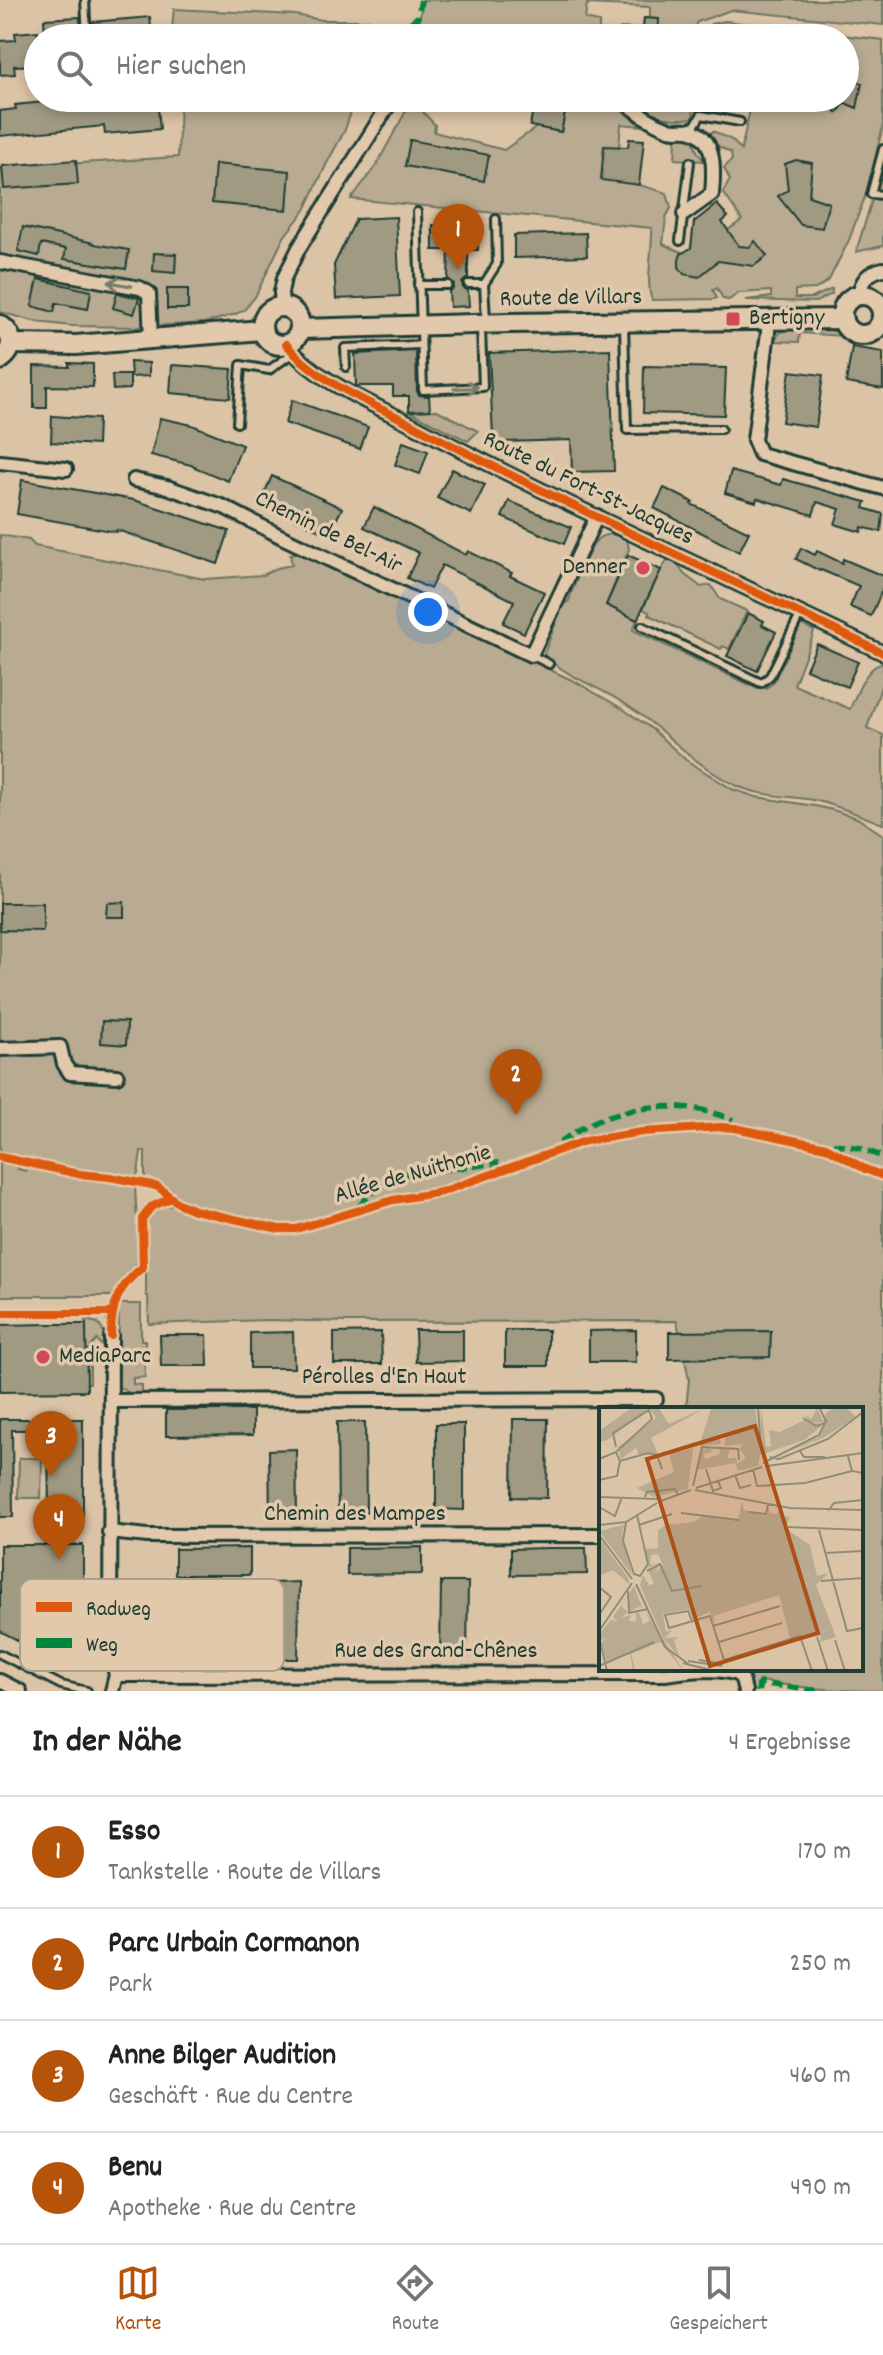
<!DOCTYPE html>
<html lang="de">
<head>
<meta charset="utf-8">
<style>
  :root { --surface:#fff; --page:#f2f2f2; --text:#222; --muted:#767676; --line:#e0e0e0; --accent:#b45309 }
  body { margin:0; font-family:Dekko,sans-serif; background:var(--page); color:var(--text) }
  .you { position:absolute; left:428px; top:612px; width:28px; height:28px; margin:-20px; border:6px solid #fff; border-radius:50%; background:#1a73e8; box-shadow:0 0 0 12px #1a73e833 }
  .badge { display:grid; place-items:center; width:52px; height:52px; border-radius:50%; background:var(--accent); color:#fff; font-size:26px; font-weight:700 }
  .pin { position:absolute; translate:-50% -66px; filter:drop-shadow(0 2px 4px #0008) }
  .pin::after { content:''; position:absolute; top:42px; width:28px; height:24px; background:inherit; clip-path:polygon(0 0,100% 0,50% 100%) }
  .list { margin:0; padding:0; list-style:none }
  h2 { display:flex; justify-content:space-between; align-items:center; height:104px; margin:0; padding:0 32px; font-size:34px }
  h2 small { font-size:26px; font-weight:400; color:var(--muted) }
  .list li { display:grid; grid-template-columns:52px 1fr auto; gap:24px; align-items:center; box-sizing:border-box; height:112px; padding:0 32px; border-top:2px solid var(--line) }
  .list b { display:block; font-size:30px; white-space:nowrap }
  .list p { margin:0; font-size:26px; white-space:nowrap; color:var(--muted) }
  .list em { font-size:26px; font-style:normal; color:var(--muted) }
  .icon { flex:none; width:44px; height:44px; fill:none; stroke:currentColor; stroke-width:2; stroke-linecap:round; stroke-linejoin:round }
  .map { position:relative; flex:none; width:883px; height:1691px; overflow:hidden }
  .search { position:absolute; background:var(--surface); box-shadow:0 4px 12px #0003; left:24px; right:24px; top:24px; height:88px; display:flex; align-items:center; gap:20px; box-sizing:border-box; padding:0 28px; border-radius:44px; color:var(--muted); font-size:30px }
  .sheet { height:552px; background:var(--surface) }
  nav { display:flex; justify-content:space-around; align-items:center; box-sizing:border-box; height:112px; border-top:2px solid var(--line); background:var(--surface); font-size:22px; color:var(--muted) }
  nav a { display:grid; justify-items:center; gap:4px }
  nav .on { color:var(--accent) }
  .map>svg:first-child { display:block }
  .green { fill:#b8ab91; stroke:#6c7462; stroke-width:2 }
  .building { fill:#a19a83; stroke:#1f3d34; stroke-width:2 }
  .lines { fill:none; stroke-linecap:round; stroke-linejoin:round }
  .service-casing { stroke:#1f3d34; stroke-width:12 }
  .minor-casing { stroke:#1f3d34; stroke-width:18 }
  .secondary-casing { stroke:#1f3d34; stroke-width:24 }
  .service { stroke:#e3c9ab; stroke-width:6 }
  .minor { stroke:#e3c9ab; stroke-width:12 }
  .secondary { stroke:#e3c9ab; stroke-width:18 }
  .quiet { stroke:#00873e; stroke-width:6; stroke-dasharray:12 6; stroke-linecap:butt }
  .cycleway-casing { stroke:#e3c9ab; stroke-width:13 }
  .cycleway { stroke:#de580e; stroke-width:8 }
  .oneway { stroke:#777c6a }
  .poi-dot { fill:#d1495b; stroke:#e3c9ab; stroke-width:3 }
  .labels { text-anchor:middle; dominant-baseline:central; stroke-width:7; stroke-linejoin:round; paint-order:stroke }
  .street-label { font-size:24px; fill:#1f3d34; stroke:#e3c9ab }
  .poi-label { font-size:24px; fill:#1f3d34; stroke:#e3c9ab; text-anchor:start }
  .inset-road { fill:none; stroke:#908d78; stroke-width:2 }
  .view { fill:#ac5118; fill-opacity:0.15; stroke:#ac5118; stroke-width:4 }
  .inset-edge { fill:none; stroke:#1f3d34; stroke-width:4 }
  .key { fill:#e3c9ab; stroke:#a89f87; stroke-width:2 }
  .key-label { font-size:22px; fill:#1f3d34 }
</style>
</head>
<body>
<div class="map">
<svg width="883" height="1691" viewBox="0 0 883 1691">
  <rect width="100%" height="100%" fill="#dbc3a6"/>
  <filter id="ink" filterUnits="userSpaceOnUse"><feTurbulence type="fractalNoise" baseFrequency=".0125" numOctaves="2"/><feDisplacementMap in="SourceGraphic" scale="16" xChannelSelector="R" yChannelSelector="G"/><feConvolveMatrix kernelMatrix="1 2 1 2 8 2 1 2 1" color-interpolation-filters="sRGB"/></filter>
  <g filter="url(#ink)">
    <g class="green">
      <polygon points="422,0 883,0 883,25 731,10 697,22 690,38 620,38 620,28 643,29 644,18 650,18 650,7 587,4 585,19 599,22 599,38 531,38 522,35 419,24"/>
      <polygon points="174,9 295,15 322,20 370,20 365,38 171,38"/>
      <path d="M 725,21 L 883,40 L 883,126 L 867,191 L 849,240 L 829,280 L 816,289 L 795,290 L 795,298 L 812,298 L 832,289 L 832,294 L 816,302 L 746,300 L 771,297 L 771,291 L 739,293 L 729,300 L 723,299 L 717,288 L 713,290 L 717,298 L 714,299 L 652,300 C 645,283 653,249 652,228 L 351,199 L 376,166 L 413,98 L 431,98 L 425,105 L 423,112 L 435,125 L 434,132 L 504,150 L 537,127 L 561,132 L 568,98 L 606,98 L 641,126 L 621,124 L 619,147 L 639,185 L 667,193 L 671,208 L 666,217 L 663,244 L 684,253 L 691,248 L 694,222 L 718,207 L 728,217 L 722,222 L 728,230 L 742,220 L 723,192 L 730,180 L 724,168 L 732,160 L 731,153 L 709,141 L 707,137 L 713,131 L 732,140 L 741,150 L 750,110 L 706,98 L 845,98 L 845,38 L 698,38 L 711,24 Z"/>
      <polygon points="180,98 356,98 344,132 328,161 305,210 284,237 255,297 245,309 236,314 205,323 138,327 72,326 37,322 0,312 0,168 178,157"/>
      <path d="M 631,98 L 691,98 L 694,106 L 693,118 C 664,122 653,115 631,98 Z"/>
      <polygon points="691,133 697,151 704,161 675,159 676,138"/>
      <polygon points="883,164 883,246 856,252"/>
      <polygon points="786,330 829,330 841,333 841,336 800,333 799,342 774,341 780,332"/>
      <polygon points="437,410 478,431 468,441 409,411"/>
      <path d="M 611,534 L 627,539 L 629,549 L 606,605 L 637,620 L 633,630 L 756,688 L 766,688 L 773,683 L 801,624 L 814,631 L 813,635 L 794,685 L 850,709 C 858,692 864,668 883,663 L 883,681 L 867,728 L 883,735 L 883,824 C 860,816 838,805 813,800 C 787,796 759,796 735,785 C 695,766 667,732 631,708 C 605,689 571,679 547,658 L 544,654 L 563,604 L 569,601 C 571,591 591,544 599,538 C 603,535 606,535 611,534 Z"/>
      <path d="M 0,535 L 29,540 L 35,546 L 205,579 L 263,575 L 277,568 L 292,565 L 290,554 L 300,552 L 337,571 L 574,681 L 623,709 L 652,729 L 686,760 L 732,789 L 756,797 L 815,806 L 833,810 L 857,818 L 883,835 L 883,1691 C 842,1691 801,1689 761,1681 L 757,1684 L 757,1691 L 750,1691 L 750,1669 L 861,1669 L 861,1409 L 686,1409 L 689,1379 L 677,1321 L 347,1322 L 267,1320 L 149,1324 L 148,1296 L 146,1295 L 146,1220 C 155,1207 164,1202 179,1208 L 180,1200 L 160,1184 L 145,1180 L 145,1151 L 141,1151 L 138,1174 L 134,1177 L 81,1170 L 0,1153 Z"/>
      <polygon points="667,561 676,562 684,574 701,587 711,585 720,599 747,611 729,649 723,646 721,649 649,615 649,612 643,609 661,570"/>
      <polygon points="0,1161 19,1165 18,1169 26,1171 28,1167 135,1186 139,1259 136,1266 111,1296 0,1296"/>
      <polygon points="119,1304 141,1304 141,1340 145,1340 145,1377 133,1378 133,1384 142,1385 142,1394 131,1394 118,1386"/>
      <polygon points="85,1320 98,1323 105,1334 105,1350 97,1340 88,1350 90,1353 90,1383 86,1383"/>
      <polygon points="19,1458 42,1458 41,1498 18,1498"/>
    </g>
    <g class="building">
      <polygon points="80,17 81,38 45,38 44,19"/>
      <polygon points="150,17 152,38 93,38 92,22"/>
      <polygon points="644,18 659,19 658,38 642,38"/>
      <polygon points="38,31 38,65 14,66 15,74 0,75 0,41 16,40 15,33"/>
      <polygon points="845,79 862,83 857,108 845,103 837,113 827,98 845,98"/>
      <polygon points="102,98 157,98 160,129 105,134 104,126 0,136 0,111 16,109 15,105 64,100 64,105 86,103 87,109 92,112 97,109 98,102 102,102"/>
      <polygon points="508,98 568,98 561,132 530,126 533,108 507,103"/>
      <polygon points="629,139 644,140 639,185 601,180 604,146 628,147"/>
      <polygon points="410,140 489,155 484,181 405,166"/>
      <polygon points="76,160 78,184 4,189 2,166"/>
      <polygon points="796,160 812,163 809,196 829,203 822,228 801,225 778,196 788,190 785,164"/>
      <polygon points="215,164 290,171 287,210 212,203"/>
      <polygon points="717,204 728,217 722,222 739,246 750,247 755,241 767,256 754,266 718,261 699,277 684,274 679,267 679,260 681,254 691,248 694,222"/>
      <polygon points="396,217 400,296 336,299 334,265 356,219"/>
      <polygon points="433,225 478,225 478,250 468,250 468,278 462,283 463,288 468,290 469,306 450,307 449,291 453,289 454,284 448,279 449,250 433,250"/>
      <polygon points="23,227 94,243 94,244 129,250 126,269 64,259 66,249 41,244 39,256 18,251"/>
      <polygon points="586,233 587,256 514,258 514,235"/>
      <polygon points="154,253 176,254 175,273 153,271"/>
      <polygon points="38,279 91,291 88,309 56,303 54,312 32,306"/>
      <rect x="167" y="289" width="21" height="20"/>
      <polygon points="117,293 139,298 134,314 113,308"/>
      <polygon points="852,347 883,352 883,389 846,383"/>
      <polygon points="610,349 614,471 572,472 571,440 504,442 493,437 489,353"/>
      <polygon points="416,351 417,391 419,395 429,396 430,410 409,411 409,396 393,396 393,386 356,386 355,354"/>
      <polygon points="130,362 149,363 149,376 131,377"/>
      <polygon points="69,363 93,364 93,387 47,386 47,408 34,408 34,366 69,367"/>
      <polygon points="172,365 232,369 230,398 170,393"/>
      <polygon points="644,366 726,368 724,415 643,413"/>
      <polygon points="790,371 823,375 816,427 782,422"/>
      <polygon points="112,375 130,375 130,389 113,390"/>
      <polygon points="292,400 368,427 360,449 285,423"/>
      <polygon points="52,416 98,419 97,445 51,442"/>
      <polygon points="160,418 192,425 242,445 228,481 194,467 195,466 151,455"/>
      <polygon points="403,442 428,451 420,474 395,465"/>
      <polygon points="452,469 485,485 471,514 437,498"/>
      <polygon points="731,471 781,485 783,479 866,502 864,508 883,514 881,532 862,527 861,532 835,524 840,509 817,502 813,515 757,498 756,502 725,493"/>
      <polygon points="272,476 342,508 329,535 260,503"/>
      <polygon points="22,480 134,500 229,531 218,564 117,530 116,532 17,514"/>
      <polygon points="664,488 693,502 691,504 749,532 739,552 654,508"/>
      <polygon points="509,501 571,527 564,544 502,517"/>
      <polygon points="374,507 466,555 468,551 512,573 510,576 544,592 524,633 503,623 514,601 442,565 430,589 407,578 419,553 364,527"/>
      <polygon points="801,548 815,555 817,551 842,563 843,559 883,576 883,588 871,616 850,607 859,586 821,570 820,571 796,559"/>
      <polygon points="628,555 661,570 637,620 606,605"/>
      <polygon points="748,613 764,621 762,625 776,632 757,671 727,656"/>
      <polygon points="817,644 858,662 847,687 806,669"/>
      <polygon points="124,902 124,917 106,917 107,903"/>
      <polygon points="0,903 43,903 43,931 0,930"/>
      <polygon points="102,1021 127,1022 126,1045 101,1043"/>
      <polygon points="48,1324 86,1324 87,1391 0,1392 0,1325"/>
      <polygon points="415,1330 463,1330 463,1361 416,1362"/>
      <rect x="505" y="1330" width="43" height="36"/>
      <polygon points="636,1330 636,1362 589,1362 589,1331"/>
      <polygon points="771,1331 770,1357 669,1359 669,1332"/>
      <polygon points="293,1332 294,1368 250,1368 250,1333"/>
      <polygon points="381,1332 382,1364 334,1364 334,1333"/>
      <polygon points="160,1335 207,1335 208,1366 161,1366"/>
      <polygon points="166,1410 253,1410 253,1435 166,1436"/>
      <polygon points="0,1419 83,1419 83,1515 49,1515 48,1430 12,1430 13,1517 0,1517"/>
      <polygon points="513,1419 548,1419 547,1498 512,1497"/>
      <polygon points="337,1422 365,1422 366,1513 338,1513"/>
      <polygon points="436,1424 464,1424 464,1510 436,1509"/>
      <polygon points="296,1449 297,1513 270,1513 269,1450"/>
      <polygon points="0,1545 83,1545 83,1644 25,1644 0,1631"/>
      <polygon points="422,1547 422,1574 347,1575 347,1548"/>
      <polygon points="250,1548 250,1575 175,1575 175,1549"/>
      <polygon points="549,1548 586,1548 587,1574 511,1575 511,1549"/>
      <polygon points="299,1582 298,1659 271,1659 272,1583"/>
      <polygon points="441,1582 468,1582 467,1658 440,1658"/>
    </g>
    <g class="lines">
      <g class="service-casing">
        <g id="service">
          <polyline points="85,0 87,38"/>
          <polyline points="91,98 92,106"/>
          <polyline points="688,127 695,125 701,115 740,122"/>
          <polyline points="883,149 871,194 883,195"/>
          <polyline points="417,212 423,390 483,387 481,328"/>
          <polyline points="680,241 690,162"/>
          <polyline points="468,284 484,284"/>
          <polyline points="418,285 448,285"/>
          <polyline points="486,320 484,284 497,264 496,219"/>
          <polyline points="624,325 627,430 721,429"/>
          <polyline points="346,367 345,348 421,345"/>
          <polyline points="237,423 241,365 269,370 293,353"/>
          <polyline points="642,626 761,683 770,676 801,613"/>
          <polyline points="531,655 549,664"/>
          <polyline points="0,1313 111,1313 111,1335"/>
          <polyline points="0,1654 61,1685 87,1691"/>
        </g>
      </g>
      <g class="minor-casing">
        <g id="minor">
          <polyline points="431,38 441,33 496,38"/>
          <path d="M 622,98 C 635,111 652,123 669,129 C 676,131 682,129 688,130 C 717,135 714,172 712,194 L 684,214"/>
          <polyline points="0,262 140,288 149,293 151,340"/>
          <path d="M 859,295 C 861,281 868,272 883,269"/>
          <polyline points="282,306 281,292 284,278 299,248 393,98"/>
          <polyline points="768,320 768,332 754,440 760,454 883,488"/>
          <path d="M 286,344 C 316,382 376,405 419,428 C 571,508 728,578 883,653"/>
          <polyline points="0,462 66,469"/>
          <polyline points="134,480 167,487 224,507 282,537 531,655 597,516"/>
          <polyline points="0,1049 60,1047 64,1064 70,1073 117,1076"/>
          <polyline points="111,1336 110,1652 116,1675 112,1691"/>
          <polyline points="111,1401 656,1399"/>
          <polyline points="109,1532 148,1536 601,1535"/>
          <path d="M 116,1675 L 665,1674 C 679,1672 733,1665 741,1678 C 743,1680 744,1689 745,1691"/>
          <polyline points="0,1681 20,1691"/>
        </g>
      </g>
      <g class="secondary-casing">
        <g id="secondary">
          <circle cx="862" cy="315" r="20"/>
          <circle cx="281" cy="326" r="19"/>
          <path d="M 0,325 C 14,334 15,350 0,360"/>
          <polyline points="300,329 509,323 843,319"/>
          <polyline points="12,344 76,345 262,330"/>
        </g>
      </g>
      <use href="#service" class="service"/>
      <use href="#minor" class="minor"/>
      <use href="#secondary" class="secondary"/>
      <g class="quiet">
        <polyline points="410,23 418,17 421,0"/>
        <path d="M 560,1143 C 607,1105 677,1096 733,1120"/>
        <polyline points="833,1144 860,1148 883,1157"/>
        <polyline points="359,1206 382,1184 400,1175 499,1163"/>
        <polyline points="758,1691 760,1683 817,1691"/>
      </g>
      <g class="cycleway-casing">
        <g id="cycleway">
          <path d="M 286,344 C 316,382 376,405 419,428 C 571,508 728,578 883,653"/>
          <polyline points="0,1157 79,1174 110,1177 152,1185 158,1187 178,1203 194,1210 279,1229 296,1229 393,1200 441,1192 585,1141 642,1132 721,1127 735,1128 826,1147 865,1169 883,1176"/>
          <polyline points="0,1313 111,1313"/>
          <path d="M 111,1336 C 111,1306 118,1286 143,1267 L 142,1219 L 151,1207 L 171,1198"/>
        </g>
      </g>
      <use href="#cycleway" class="cycleway"/>
    </g>
    <defs><path id="oneway-shaft" d="M-6 0H5M1.5-3L5.5 0L1.5 3" fill="none" stroke-width="1.6" stroke-linecap="round" stroke-linejoin="round" transform="scale(2)"/></defs>
    <g class="oneway">
      <use href="#oneway-shaft" transform="translate(120 284) rotate(-170)"/>
      <use href="#oneway-shaft" transform="translate(466 388) rotate(-2)"/>
    </g>
  </g>
  <g class="poi-dot">
    <rect x="725" y="311" width="16" height="16" rx="4"/>
    <circle cx="643" cy="568" r="8"/>
    <circle cx="43" cy="1357" r="8"/>
  </g>
  <g class="labels">
    <g class="street-label">
      <text transform="translate(571 299) rotate(-1)">Route de Villars</text>
      <text transform="translate(588 489) rotate(26)">Route du Fort-St-Jacques</text>
      <text transform="translate(328 533) rotate(26)">Chemin de Bel-Air</text>
      <text transform="translate(413 1175) rotate(-16)">Allée de Nuithonie</text>
      <text x="384" y="1378">Pérolles d'En Haut</text>
      <text x="355" y="1515">Chemin des Mampes</text>
      <text x="436" y="1652">Rue des Grand-Chênes</text>
    </g>
    <g class="poi-label">
      <text x="749" y="319">Bertigny</text>
      <text x="627" y="568" text-anchor="end">Denner</text>
      <text x="59" y="1357">MediaParc</text>
    </g>
  </g>
  <g transform="translate(599 1407)">
    <rect width="264" height="264" fill="#dbc3a6"/>
    <path d="M 34,0 L 59,0 L 70,17 L 108,0 L 52,31 L 59,47 L 40,48 L 37,41 L 22,52 L 19,40 L 57,11 L 51,2 L 8,33 L 0,35 L 0,24 ZM 156,0 L 161,34 L 162,0 L 167,40 L 172,39 L 170,23 L 181,25 L 208,12 L 206,8 L 212,12 L 218,1 L 225,15 L 213,16 L 225,17 L 205,33 L 161,48 L 159,59 L 139,64 L 136,56 L 98,63 L 103,43 L 111,40 L 113,45 L 105,47 L 106,52 L 121,47 L 120,39 L 131,43 L 128,51 L 137,51 L 138,57 L 147,51 L 140,42 L 144,37 L 125,39 L 127,29 L 120,31 L 122,37 L 100,39 L 112,2 ZM 236,0 L 247,0 L 257,10 L 224,31 L 177,49 L 220,30 L 227,6 ZM 94,41 L 89,82 L 55,90 L 38,81 L 75,65 L 70,47 ZM 143,95 L 145,103 L 166,108 L 169,98 L 171,106 L 178,107 L 182,100 L 181,109 L 191,110 L 186,121 L 211,138 L 218,169 L 230,166 L 217,178 L 237,230 L 221,235 L 222,229 L 191,231 L 180,188 L 115,209 L 116,218 L 111,205 L 94,212 L 90,202 L 64,207 L 67,225 L 73,223 L 66,231 L 79,230 L 75,234 L 81,251 L 64,231 L 41,178 L 44,168 L 50,178 L 55,177 L 50,164 L 61,158 L 54,168 L 64,158 L 59,147 L 52,148 L 51,158 L 57,156 L 50,161 L 46,142 L 59,141 L 59,123 L 67,118 L 95,115 L 105,108 L 139,113 ZM 25,118 L 23,126 L 33,168 L 0,124 ZM 0,131 L 30,172 L 30,177 L 14,163 L 0,169 ZM 35,179 L 44,203 L 41,199 L 31,205 L 28,190 L 22,199 L 29,205 L 22,211 L 32,208 L 30,214 L 37,215 L 37,206 L 40,206 L 44,217 L 51,214 L 46,204 L 85,264 L 61,235 L 32,247 L 36,262 L 34,264 L 31,247 L 7,254 L 2,235 L 7,231 L 2,233 L 1,226 L 12,213 L 19,214 L 14,210 Z" fill="#b8ab91"/>
    <path class="inset-road" d="M 159,0 L 162,43M 204,11 L 217,19 L 227,16M 201,44 L 205,50 L 226,50M 17,45 L 53,12 L 50,3 L 14,26 L 17,40M 249,49 L 253,64 L 264,66M 171,50 L 180,52 L 229,32 L 264,5M 0,52 L 17,45 L 21,54 L 18,69 L 0,73M 21,54 L 49,46 L 58,48 L 63,62M 164,56 L 220,28 L 227,14 L 220,0M 168,59 L 264,46M 107,62 L 114,84 L 122,81 L 119,74M 154,62 L 158,79 L 206,76 L 253,64M 136,68 L 141,81 L 152,78M 94,79 L 103,40 L 139,42 L 140,53M 97,81 L 163,60M 96,83 L 191,101 L 264,103M 0,90 L 58,92M 46,90 L 48,85 L 76,82 L 79,88M 62,94 L 92,83M 0,100 L 16,109 L 23,90M 229,104 L 235,96 L 264,93M 150,105 L 167,107 L 169,97M 82,106 L 140,113M 27,115 L 24,134 L 35,167 L 41,169 L 49,157 L 38,108M 0,118 L 27,115 L 58,96M 40,118 L 73,107M 189,120 L 264,123M 220,123 L 248,224 L 264,221M 0,128 L 33,172M 226,146 L 264,144M 48,164 L 61,157 L 73,184 L 103,179M 222,174 L 264,171M 37,177 L 66,240 L 91,258 L 84,256M 0,180 L 12,190 L 0,208M 29,184 L 30,206 L 49,202M 93,214 L 89,204 L 66,208 L 70,221 L 111,209 L 125,253M 114,219 L 181,199M 0,224 L 33,176M 0,230 L 8,264M 218,230 L 229,264M 236,233 L 246,264M 120,235 L 183,216M 100,253 L 124,257M 89,254 L 122,259 L 125,253 L 201,229 L 213,264M 91,258 L 116,264M 0,259 L 55,235"/>
    <path class="view" d="M 156,19 L 219,226 L 111,259 L 48,52 Z"/>
    <rect width="264" height="264" class="inset-edge"/>
  </g>
  <rect x="20" y="1579" width="264" height="92" rx="12" class="key"/>
  <rect x="36" y="1602" width="36" height="10" fill="#de580e"/>
  <rect x="36" y="1638" width="36" height="10" fill="#00873e"/>
  <g class="key-label">
    <text x="86" y="1615">Radweg</text>
    <text x="86" y="1651">Weg</text>
  </g>
</svg>
<div class="you"></div>
<div class="pin badge" style="left:458px;top:270px">1</div>
<div class="pin badge" style="left:516px;top:1115px">2</div>
<div class="pin badge" style="left:51px;top:1477px">3</div>
<div class="pin badge" style="left:59px;top:1560px">4</div>
<div class="search"><svg class="icon" aria-label="search" viewBox="0 0 24 24"><circle cx="10" cy="10" r="6"/><path d="M15 15l6 6"/></svg>Hier suchen</div>
</div>
<section class="sheet">
<h2>In der Nähe<small>4 Ergebnisse</small></h2>
<ul class="list">
<li><span class="badge">1</span><div><b>Esso</b><p>Tankstelle · Route de Villars</p></div><em>170 m</em></li>
<li><span class="badge">2</span><div><b>Parc Urbain Cormanon</b><p>Park</p></div><em>250 m</em></li>
<li><span class="badge">3</span><div><b>Anne Bilger Audition</b><p>Geschäft · Rue du Centre</p></div><em>460 m</em></li>
<li><span class="badge">4</span><div><b>Benu</b><p>Apotheke · Rue du Centre</p></div><em>490 m</em></li>
</ul>
</section>
<nav>
<a class="on"><svg class="icon" aria-label="map" viewBox="0 0 24 24"><path d="M3 6l6-2 6 2 6-2v14l-6 2-6-2-6 2zM9 4v14M15 6v14"/></svg>Karte</a>
<a><svg class="icon" aria-label="directions" viewBox="0 0 24 24"><path d="M12 3l9 9-9 9-9-9zM9 14v-3h6M13 9l2 2-2 2"/></svg>Route</a>
<a><svg class="icon" aria-label="saved" viewBox="0 0 24 24"><path d="M7 4h10v16l-5-4-5 4z"/></svg>Gespeichert</a>
</nav>
</body>
</html>
